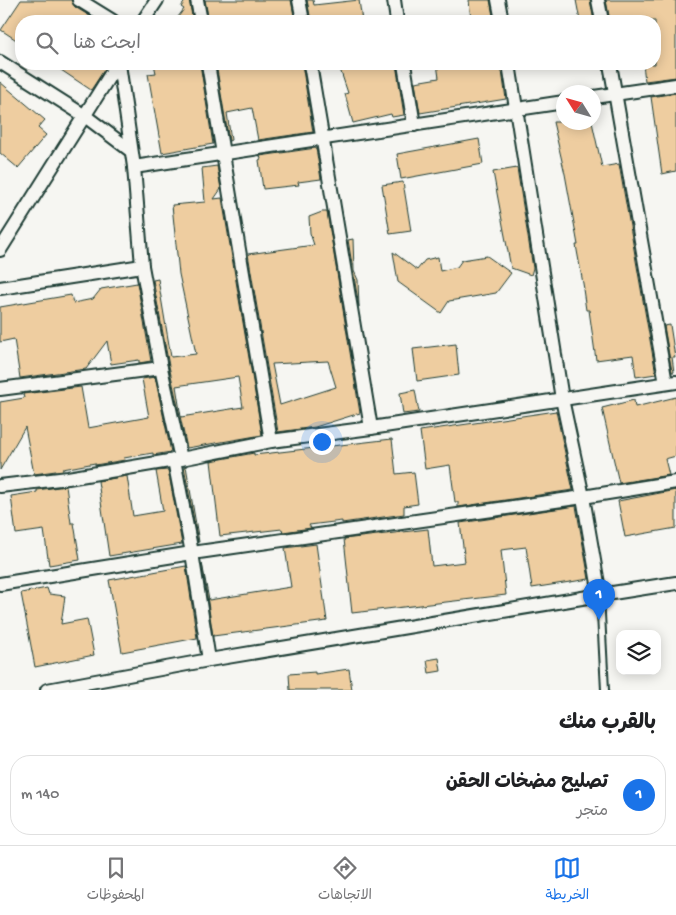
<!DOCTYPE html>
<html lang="ar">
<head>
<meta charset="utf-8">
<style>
  :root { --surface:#fff; --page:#f6f6f6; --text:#202124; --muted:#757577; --line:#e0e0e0; --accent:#1a73e8 }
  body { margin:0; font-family:"Gochi Hand","Playpen Sans Arabic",sans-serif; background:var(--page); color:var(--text); direction:rtl }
  .controls { position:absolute; right:15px; bottom:15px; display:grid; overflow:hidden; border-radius:10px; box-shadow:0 2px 12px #0003 }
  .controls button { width:45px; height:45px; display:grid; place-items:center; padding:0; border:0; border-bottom:1px solid var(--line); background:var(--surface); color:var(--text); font:25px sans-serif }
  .compass { position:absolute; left:556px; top:85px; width:45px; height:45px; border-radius:50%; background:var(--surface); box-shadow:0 2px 12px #0003; rotate:307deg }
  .you { position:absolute; left:321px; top:441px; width:18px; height:18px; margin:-12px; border:4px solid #fff; border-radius:50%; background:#1a73e8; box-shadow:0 0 0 8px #1a73e833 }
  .badge { display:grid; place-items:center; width:32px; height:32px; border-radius:50%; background:var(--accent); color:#fff; font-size:16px; font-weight:700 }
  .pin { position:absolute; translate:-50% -41px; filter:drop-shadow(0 1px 2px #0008) }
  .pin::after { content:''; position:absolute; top:26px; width:18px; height:15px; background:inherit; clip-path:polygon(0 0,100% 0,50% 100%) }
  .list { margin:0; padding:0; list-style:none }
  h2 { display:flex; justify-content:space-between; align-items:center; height:65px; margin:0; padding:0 20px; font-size:21px }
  h2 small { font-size:16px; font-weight:400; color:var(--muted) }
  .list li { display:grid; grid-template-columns:32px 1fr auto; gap:15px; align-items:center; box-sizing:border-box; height:80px; margin:0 10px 10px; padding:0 10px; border:1px solid var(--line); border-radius:20px }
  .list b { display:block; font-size:19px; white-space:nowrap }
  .list p { margin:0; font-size:16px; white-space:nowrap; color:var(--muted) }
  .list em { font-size:16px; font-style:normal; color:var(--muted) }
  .icon { flex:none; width:28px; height:28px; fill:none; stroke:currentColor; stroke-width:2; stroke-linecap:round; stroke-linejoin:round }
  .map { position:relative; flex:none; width:676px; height:690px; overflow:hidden; direction:ltr }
  .search { position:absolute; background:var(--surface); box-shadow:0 2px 12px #0003; left:15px; right:15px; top:15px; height:55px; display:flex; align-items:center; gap:12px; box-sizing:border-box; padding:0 18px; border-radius:20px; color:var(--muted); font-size:19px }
  .sheet { height:155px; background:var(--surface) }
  nav { display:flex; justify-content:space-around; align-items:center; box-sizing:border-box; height:70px; border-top:1px solid var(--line); background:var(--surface); font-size:14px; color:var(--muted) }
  nav a { display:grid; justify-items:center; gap:2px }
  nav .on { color:var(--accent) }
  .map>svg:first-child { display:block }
  .building { fill:#eecda0; stroke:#1f3d34; fill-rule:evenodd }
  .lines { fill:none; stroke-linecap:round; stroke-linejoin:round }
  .service-casing { stroke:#1f3d34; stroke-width:10 }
  .minor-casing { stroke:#1f3d34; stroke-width:16 }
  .service { stroke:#f6f6f2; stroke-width:6 }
  .minor { stroke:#f6f6f2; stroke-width:12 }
</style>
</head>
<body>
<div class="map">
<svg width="676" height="690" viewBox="0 0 676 690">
  <rect width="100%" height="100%" fill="#f6f6f2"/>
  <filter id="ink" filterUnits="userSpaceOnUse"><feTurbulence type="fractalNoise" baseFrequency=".02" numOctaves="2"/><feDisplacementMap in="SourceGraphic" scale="10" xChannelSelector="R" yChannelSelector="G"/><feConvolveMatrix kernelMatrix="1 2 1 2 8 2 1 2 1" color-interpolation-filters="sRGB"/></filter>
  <g filter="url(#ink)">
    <g class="building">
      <polygon points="21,0 71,0 75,7 98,21 21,21 21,43 1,30"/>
      <polygon points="186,0 189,0 193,21 175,21 184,9 181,7"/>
      <polygon points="205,0 291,0 295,21 209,21"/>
      <polygon points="307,0 313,0 314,5 359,0 362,21 311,21"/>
      <polygon points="469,0 490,0 494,21 471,21"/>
      <polygon points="576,0 590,0 594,21 580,21"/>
      <polygon points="606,0 676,0 676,77 645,81 643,64 655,64 655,21 610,21"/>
      <polygon points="52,64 108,64 91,90"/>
      <polygon points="154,64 200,64 213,144 162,153 148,74 156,73"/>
      <polygon points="216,64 302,64 313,132 258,140 252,108 227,113 231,140 229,141"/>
      <polygon points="347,64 396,64 404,115 392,117 391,114 353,123 345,94 348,93 339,66"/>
      <polygon points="437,64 501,64 506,99 420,113 415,82 439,78"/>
      <polygon points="0,82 45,120 38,128 46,135 18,168 0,153"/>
      <polygon points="676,93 676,171 662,174 651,97"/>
      <polygon points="553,122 592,122 602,167 619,164 656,374 636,377 633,355 596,360 589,310 586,310 583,289 584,289 576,245 578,245 565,174"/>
      <polygon points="479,139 483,164 401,179 397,154"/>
      <polygon points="316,148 321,179 298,182 299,185 263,189 259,160 261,159 260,156"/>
      <path d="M 217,166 L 221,189 L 214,199 L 222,198 L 262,435 L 187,448 L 169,366 L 153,280 L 158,279 L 171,357 L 196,354 L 179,274 L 172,205 L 205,202 L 202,168 ZM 238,377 L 243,407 L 181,417 L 176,386 Z"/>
      <polygon points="517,168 533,268 531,275 511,268 493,172"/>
      <polygon points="403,182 411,231 390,234 382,185"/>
      <path d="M 322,212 L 327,212 L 360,413 L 315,427 L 278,432 L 248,254 L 314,245 L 310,233 L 309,217 ZM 328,361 L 336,387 L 280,405 L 272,364 Z"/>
      <polygon points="353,239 354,271 358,280 359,307 348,240"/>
      <polygon points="393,252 417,270 425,260 438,257 440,271 457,267 462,260 487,256 511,273 496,293 449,301 441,313 398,282"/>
      <polygon points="137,283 151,361 139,363 139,360 111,364 107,341 86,369 20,378 14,339 0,342 0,307 71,295 73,303 93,299 101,289"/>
      <polygon points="670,325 675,357 672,357 674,372 672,372 664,326"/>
      <polygon points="456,344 459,375 417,381 413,349"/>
      <polygon points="155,377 171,452 153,455 153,453 124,458 125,460 95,465 95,463 63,469 63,470 34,474 25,427 0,470 0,402 24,398 23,394 81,387 88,428 149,417 142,379"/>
      <polygon points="415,390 419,412 403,414 400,393"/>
      <polygon points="676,397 676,456 665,459 669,475 619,483 602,408 634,400 635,407"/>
      <polygon points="556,411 573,490 458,507 458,502 455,502 450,465 425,469 420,431"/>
      <polygon points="392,439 396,474 414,472 418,504 404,506 404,514 342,523 342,521 309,525 311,528 283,532 282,529 220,536 211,461 254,453 254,455"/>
      <polygon points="186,466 199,542 198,542 184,467"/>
      <polygon points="168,470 182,544 109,556 98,481 127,476 133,516 163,511 156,471"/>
      <polygon points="66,486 71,523 74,523 80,560 49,565 44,530 16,534 11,496 37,492 37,490"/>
      <polygon points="676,490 676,528 625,537 618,501"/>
      <polygon points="576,506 589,579 532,588 526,547 501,550 506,595 352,613 344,539 428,529 432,566 465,562 460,523"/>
      <polygon points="316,544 327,621 213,636 202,563 209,600 291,587 285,548"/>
      <polygon points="186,566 197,638 122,652 109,580"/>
      <polygon points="47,588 49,594 65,596 61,624 87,619 94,655 35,667 21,593"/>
      <polygon points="439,658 441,671 429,673 427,660"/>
      <polygon points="349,669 352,690 290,690 289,674 315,672 315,674"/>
    </g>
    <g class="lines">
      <g class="service-casing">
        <polyline id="service" points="600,595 605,690"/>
      </g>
      <g class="minor-casing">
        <g id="minor">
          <polyline points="79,0 113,21"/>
          <polyline points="197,0 201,21"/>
          <polyline points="299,0 303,21"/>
          <polyline points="394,0 397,21"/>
          <polyline points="498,0 502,21"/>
          <polyline points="598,0 602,21"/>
          <polyline points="143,21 157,0"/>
          <polyline points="0,62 85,116 130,150"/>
          <polyline points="119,64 134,167 142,266"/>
          <polyline points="208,64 271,441"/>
          <polyline points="310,64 371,428"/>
          <polyline points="404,64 414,125"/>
          <polyline points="509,64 562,399 583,497 600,595 676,583"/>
          <polyline points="610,64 666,383"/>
          <polyline points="594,97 676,85"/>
          <polyline points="134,167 564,102"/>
          <polyline points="0,250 117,64"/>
          <polyline points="0,288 142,266 161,368 181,459"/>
          <polyline points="0,389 161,368"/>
          <polyline points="174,460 192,553 209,660"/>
          <polyline points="0,486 68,478 181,459 271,441 371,428 676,382"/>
          <polyline points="0,584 192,553 583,497 676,482"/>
          <polyline points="47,690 209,660 600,595"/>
        </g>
      </g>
      <use href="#service" class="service"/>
      <use href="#minor" class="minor"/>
    </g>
  </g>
</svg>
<div class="controls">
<button><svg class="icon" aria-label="layers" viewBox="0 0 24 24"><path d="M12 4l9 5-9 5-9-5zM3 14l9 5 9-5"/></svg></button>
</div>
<svg class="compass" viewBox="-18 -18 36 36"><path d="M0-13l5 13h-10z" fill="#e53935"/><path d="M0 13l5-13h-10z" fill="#757577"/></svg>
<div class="you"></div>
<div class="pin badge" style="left:599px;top:620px">1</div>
<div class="search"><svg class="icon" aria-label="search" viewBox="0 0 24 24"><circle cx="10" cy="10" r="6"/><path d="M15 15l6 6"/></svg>ابحث هنا</div>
</div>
<section class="sheet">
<h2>بالقرب منك<small></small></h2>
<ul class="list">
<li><span class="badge">1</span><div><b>تصليح مضخات الحقن</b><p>متجر</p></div><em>140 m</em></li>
</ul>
</section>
<nav>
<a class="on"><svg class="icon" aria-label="map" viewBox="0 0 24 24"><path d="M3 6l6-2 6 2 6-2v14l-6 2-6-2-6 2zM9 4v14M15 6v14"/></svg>الخريطة</a>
<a><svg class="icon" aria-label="directions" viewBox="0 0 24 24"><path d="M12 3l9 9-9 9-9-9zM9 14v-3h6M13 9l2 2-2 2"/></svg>الاتجاهات</a>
<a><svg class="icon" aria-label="saved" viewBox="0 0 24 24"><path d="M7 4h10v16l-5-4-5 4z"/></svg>المحفوظات</a>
</nav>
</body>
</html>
